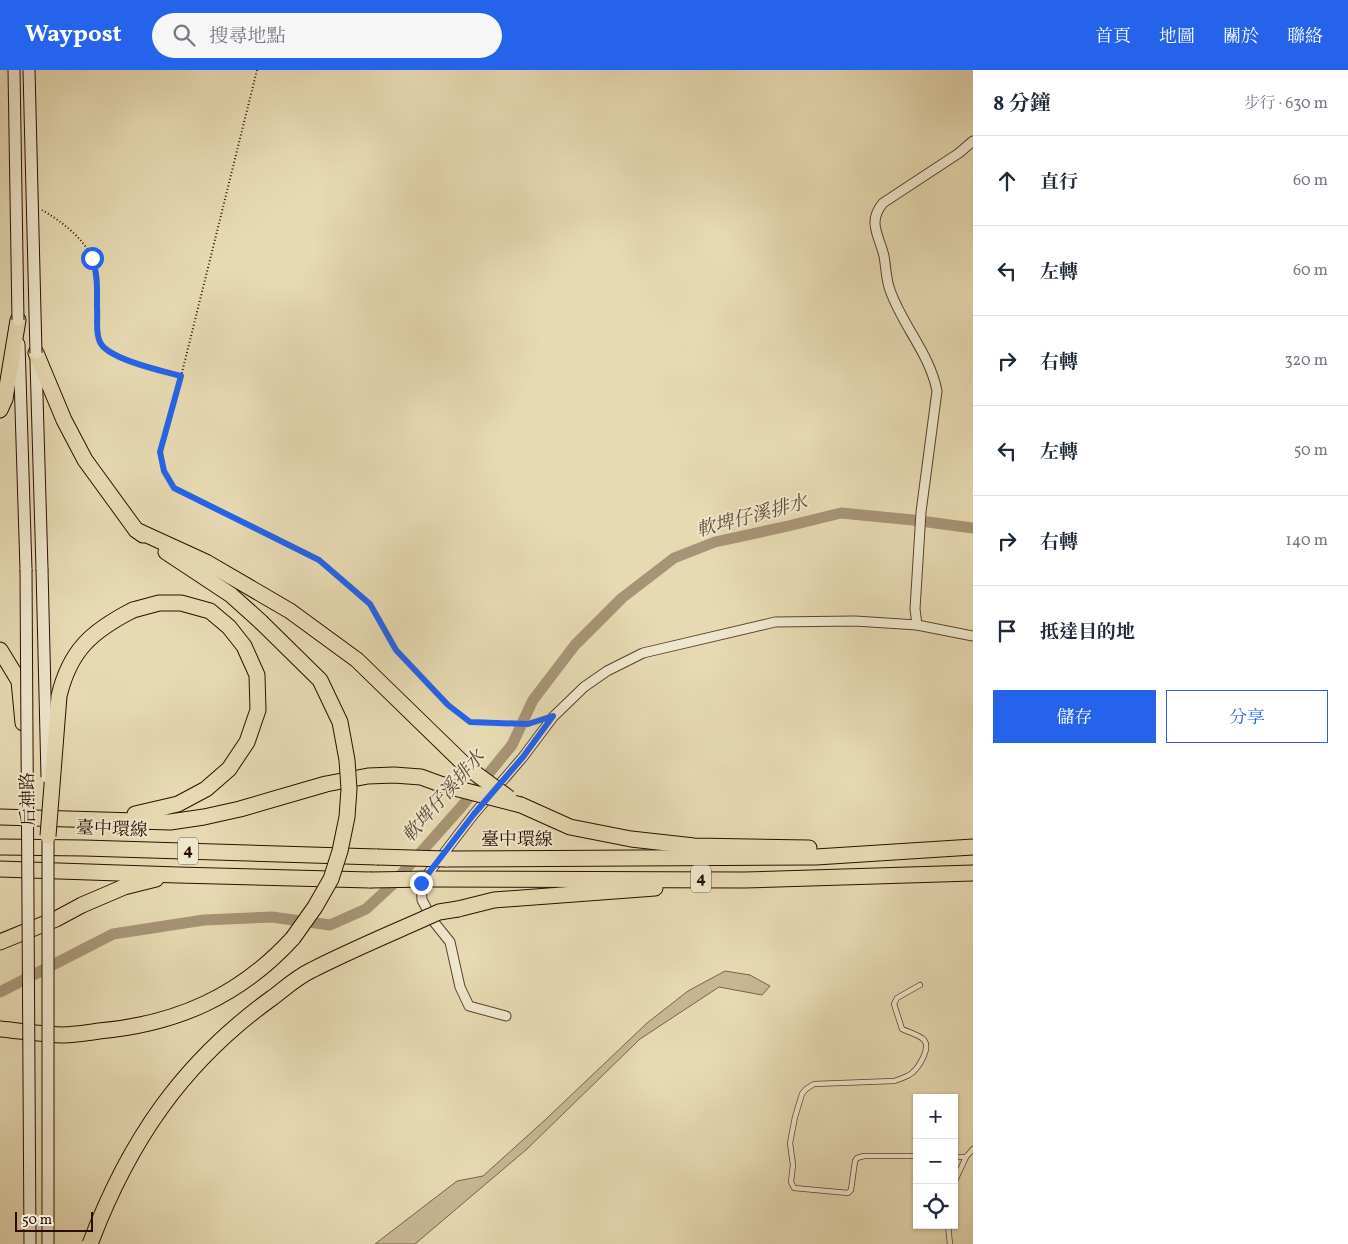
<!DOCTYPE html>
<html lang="zh-TW">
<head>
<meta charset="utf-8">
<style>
  :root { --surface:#fff; --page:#f6f6f7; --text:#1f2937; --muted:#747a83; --line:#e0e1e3; --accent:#2563eb }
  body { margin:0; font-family:Vollkorn,"Noto Serif TC",serif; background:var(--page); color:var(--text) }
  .controls { position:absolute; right:15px; bottom:15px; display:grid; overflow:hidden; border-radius:0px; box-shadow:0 1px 4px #0004 }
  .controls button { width:45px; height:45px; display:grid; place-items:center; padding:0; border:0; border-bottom:1px solid var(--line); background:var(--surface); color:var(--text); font:25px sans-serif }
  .scale { position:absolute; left:15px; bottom:12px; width:78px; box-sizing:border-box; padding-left:5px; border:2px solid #2c0c01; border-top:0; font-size:14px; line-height:18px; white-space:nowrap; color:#2c0c01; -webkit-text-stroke:4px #efe7cd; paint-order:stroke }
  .stop { position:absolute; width:15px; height:15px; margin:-11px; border:4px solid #2563eb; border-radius:50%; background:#fff }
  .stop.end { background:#2563eb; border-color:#fff; box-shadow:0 1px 5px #0008 }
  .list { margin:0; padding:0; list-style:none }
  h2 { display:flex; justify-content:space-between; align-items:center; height:65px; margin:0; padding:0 20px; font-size:21px }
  h2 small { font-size:16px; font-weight:400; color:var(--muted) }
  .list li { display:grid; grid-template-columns:32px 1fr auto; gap:15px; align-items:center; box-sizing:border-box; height:90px; padding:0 20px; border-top:1px solid var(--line) }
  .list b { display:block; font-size:19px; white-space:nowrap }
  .list em { font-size:16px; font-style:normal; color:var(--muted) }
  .actions { display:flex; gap:10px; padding:15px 20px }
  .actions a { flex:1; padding:11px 0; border:1px solid var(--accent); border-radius:0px; text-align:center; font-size:18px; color:var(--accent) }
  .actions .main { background:var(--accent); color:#fff }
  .icon { flex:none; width:28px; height:28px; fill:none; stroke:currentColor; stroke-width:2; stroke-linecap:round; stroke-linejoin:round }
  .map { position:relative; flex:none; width:973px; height:1174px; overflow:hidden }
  header { display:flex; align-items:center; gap:30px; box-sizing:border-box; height:70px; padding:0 25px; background:var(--accent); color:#fff }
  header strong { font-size:24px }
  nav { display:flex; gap:28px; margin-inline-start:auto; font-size:18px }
  .search { width:350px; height:45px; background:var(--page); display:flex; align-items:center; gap:12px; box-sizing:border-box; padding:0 18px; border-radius:28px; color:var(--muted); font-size:19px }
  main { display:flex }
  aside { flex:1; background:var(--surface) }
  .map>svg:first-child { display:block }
  .green { fill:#c7b794; stroke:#7a624a }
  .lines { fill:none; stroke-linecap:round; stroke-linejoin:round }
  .canal { stroke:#a79476; stroke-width:11 }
  .lane-casing { stroke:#5b402d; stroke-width:6 }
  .street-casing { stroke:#5b402d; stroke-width:11 }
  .secondary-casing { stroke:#2c0c01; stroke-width:13 }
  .highway-casing { stroke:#2c0c01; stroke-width:17 }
  .path { stroke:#2c0c01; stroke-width:2; stroke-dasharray:1 2.5; stroke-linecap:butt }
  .lane { stroke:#efe7cd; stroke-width:4.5 }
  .street { stroke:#efe7cd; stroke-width:9 }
  .secondary { stroke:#efe7cd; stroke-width:11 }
  .highway { stroke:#e7dab2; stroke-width:15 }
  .secondary-bridge-casing { stroke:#2c0c01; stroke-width:13; stroke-linecap:butt }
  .highway-bridge-casing { stroke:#2c0c01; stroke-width:17; stroke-linecap:butt }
  .secondary-bridge { stroke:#efe7cd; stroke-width:11 }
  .highway-bridge { stroke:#e7dab2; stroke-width:15 }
  .route { stroke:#2563eb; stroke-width:6 }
  .labels { text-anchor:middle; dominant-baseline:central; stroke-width:4; stroke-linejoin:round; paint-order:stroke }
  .shield { fill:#efe7cd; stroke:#664e3e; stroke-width:1 }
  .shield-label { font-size:16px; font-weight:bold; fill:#2c0c01 }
  .street-label { font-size:18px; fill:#2c0c01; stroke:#efe7cd }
  .water-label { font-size:19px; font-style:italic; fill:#634936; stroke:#efe7cd }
</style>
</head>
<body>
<header>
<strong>Waypost</strong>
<div class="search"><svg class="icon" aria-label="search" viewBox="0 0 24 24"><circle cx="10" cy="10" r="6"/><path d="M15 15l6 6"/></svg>搜尋地點</div>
<nav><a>首頁</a><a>地圖</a><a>關於</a><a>聯絡</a></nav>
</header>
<main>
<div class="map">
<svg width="973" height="1174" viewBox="0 0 973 1174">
  <rect width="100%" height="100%" fill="#e7dab2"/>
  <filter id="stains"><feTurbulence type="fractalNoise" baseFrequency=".004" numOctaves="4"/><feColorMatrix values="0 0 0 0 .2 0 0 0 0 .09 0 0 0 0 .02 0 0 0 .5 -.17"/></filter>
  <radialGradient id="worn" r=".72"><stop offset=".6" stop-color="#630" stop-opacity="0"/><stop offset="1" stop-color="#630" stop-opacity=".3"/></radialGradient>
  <polygon class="green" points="725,901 750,905 770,916 762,925 719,917 640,969 527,1079 415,1174 375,1174 457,1111 483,1106 545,1050 647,953 688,921"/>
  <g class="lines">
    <polyline class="canal" points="0,922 113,864 204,850 272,847 330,855 366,839 391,816 462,736 512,675 533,630 575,575 622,528 674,488 715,472 788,456 841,443 913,450 973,458"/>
    <g class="lane-casing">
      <g id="lane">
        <path d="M 917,1086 L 864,1086 L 857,1088 L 855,1091 L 851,1120 L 848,1123 L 794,1118 L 791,1112 L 793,1095 L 790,1073 L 795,1047 L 802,1024 L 806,1019 L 814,1014 L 894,1011 C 900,1009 907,1007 912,1003 C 919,997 931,978 924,970 C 920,965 908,962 902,959 L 894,934 L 897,928 L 920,915"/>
        <polyline points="954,1087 966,1087"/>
        <polyline points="954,1113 966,1087 973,1079"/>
        <polyline points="948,1155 950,1174"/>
      </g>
    </g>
    <g class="street-casing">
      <g id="street">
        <path d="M 917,555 L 915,539 L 921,442 L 937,321 C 930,284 902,255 890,220 C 886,210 886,197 884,186 C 879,165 867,152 883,133 L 959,83 L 973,71"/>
        <polyline points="506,946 469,936 460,917 450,872 434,852 422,830 421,813 474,744 523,687 553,647 584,617 607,601 643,583 775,552 855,551 917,555 973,566"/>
      </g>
    </g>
    <g class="secondary-casing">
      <g id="secondary">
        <polyline points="19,274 26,500"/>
        <polyline points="36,291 42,499"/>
      </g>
    </g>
    <g class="highway-casing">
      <g id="highway">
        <polyline points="36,283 64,350 85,390 136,460 143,465"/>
        <polyline points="0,340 5,329 18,250"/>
        <polyline points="136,460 206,492 290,541 357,590 468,698"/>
        <polyline points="166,482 231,525 261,552"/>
        <polyline points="133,540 159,533 181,533 210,541 229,557 244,576 257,605 258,640 247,672 229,699 206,719 178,734 135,744"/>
        <polyline points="0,580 19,611 23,653"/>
        <polyline points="521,735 570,757 631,769 694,776 809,778"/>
        <polyline points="0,747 170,752 204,747 240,739 326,714 368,706 394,705 421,707 443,715"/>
        <polyline points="0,777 84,778 377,787"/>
        <polyline points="446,789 816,787 973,777"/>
        <polyline points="0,799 178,805 370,810"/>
        <polyline points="429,809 744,810 973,803"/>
        <polyline points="458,839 494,830 655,818"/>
        <polyline points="0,872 56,849 82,835 124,817 156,809"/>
        <path d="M 0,959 C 20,961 41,964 61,965 C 73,965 86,963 99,961 C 177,954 240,926 293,868"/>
      </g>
    </g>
    <g class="path">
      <path d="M 257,0 L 169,355 C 159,385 156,390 174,418 L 319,490 L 370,534 L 396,581 L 448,635 L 470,652 L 528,654 L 539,651"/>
      <path d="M 42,140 C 61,151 82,167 92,187 C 104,211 87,268 108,282 C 123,292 162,300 181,306"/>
    </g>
    <use href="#lane" class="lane"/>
    <use href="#street" class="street"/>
    <use href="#secondary" class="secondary"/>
    <use href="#highway" class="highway"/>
    <g class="secondary-bridge-casing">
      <g id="secondary-bridge">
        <polyline points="14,0 18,250"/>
        <polyline points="29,0 36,283"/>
        <polyline points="42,499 47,707"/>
        <polyline points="26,500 30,1174"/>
        <polyline points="48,758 48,1174"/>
      </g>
    </g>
    <g class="highway-bridge-casing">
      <g id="highway-bridge">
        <polyline points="261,552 320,610 340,652 347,690 349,719 347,747 340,781 331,809 315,837 293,868"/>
        <polyline points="468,698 509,728"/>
        <polyline points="443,715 521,735"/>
        <path d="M 48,766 L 59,626 C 70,580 92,561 133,540"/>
        <polyline points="377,787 446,789"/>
        <polyline points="370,810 429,809"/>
        <path d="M 90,1174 C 129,1071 182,993 272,928 C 284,919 297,907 312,900 C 353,879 397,861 439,842 L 458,839"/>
      </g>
    </g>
    <use href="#secondary-bridge" class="secondary-bridge"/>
    <use href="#highway-bridge" class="highway-bridge"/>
  </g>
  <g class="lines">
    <path class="route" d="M 92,188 C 98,204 97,220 97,237 C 98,248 95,263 100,272 C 107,289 163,301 181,306 L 160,382 L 164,401 L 174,418 L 319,490 L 370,534 L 396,580 L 448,635 L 470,652 L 528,654 L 553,646 L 523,687 L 474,744 L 421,813"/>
  </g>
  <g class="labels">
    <g class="shield">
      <rect x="178" y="767.5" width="20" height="27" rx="4"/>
      <rect x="691" y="795.5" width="20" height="27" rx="4"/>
    </g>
    <g class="shield-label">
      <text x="188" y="781">4</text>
      <text x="701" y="809">4</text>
    </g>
    <g class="street-label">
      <text transform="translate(29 729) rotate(-91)">后神路</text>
      <text transform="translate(112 760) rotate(2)">臺中環線</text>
      <text x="517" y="770">臺中環線</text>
    </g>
    <g class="water-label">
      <text transform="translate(752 447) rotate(-15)">軟埤仔溪排水</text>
      <text transform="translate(444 727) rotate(-49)">軟埤仔溪排水</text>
    </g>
  </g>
  <rect width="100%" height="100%" filter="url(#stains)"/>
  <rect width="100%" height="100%" fill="url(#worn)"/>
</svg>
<div class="controls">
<button>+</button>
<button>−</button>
<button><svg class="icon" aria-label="locate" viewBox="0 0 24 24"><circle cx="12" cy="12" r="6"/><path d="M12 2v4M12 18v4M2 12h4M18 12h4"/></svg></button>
</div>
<div class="scale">50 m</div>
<div class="stop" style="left:92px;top:188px"></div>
<div class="stop end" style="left:421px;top:813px"></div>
</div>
<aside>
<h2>8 分鐘<small>步行 · 630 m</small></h2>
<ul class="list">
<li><svg class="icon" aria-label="ahead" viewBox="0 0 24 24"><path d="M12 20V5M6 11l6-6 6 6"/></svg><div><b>直行</b></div><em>60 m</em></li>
<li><svg class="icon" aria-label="left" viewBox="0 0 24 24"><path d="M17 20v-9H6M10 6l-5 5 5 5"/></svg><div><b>左轉</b></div><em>60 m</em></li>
<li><svg class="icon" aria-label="right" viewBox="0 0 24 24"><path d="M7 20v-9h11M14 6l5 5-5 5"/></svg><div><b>右轉</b></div><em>320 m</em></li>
<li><svg class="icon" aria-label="left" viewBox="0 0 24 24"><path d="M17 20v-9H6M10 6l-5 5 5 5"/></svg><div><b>左轉</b></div><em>50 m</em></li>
<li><svg class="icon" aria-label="right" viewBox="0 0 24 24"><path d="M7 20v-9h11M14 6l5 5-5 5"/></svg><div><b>右轉</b></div><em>140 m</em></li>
<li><svg class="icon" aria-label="arrive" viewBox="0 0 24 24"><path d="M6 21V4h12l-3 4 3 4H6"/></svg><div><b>抵達目的地</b></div></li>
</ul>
<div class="actions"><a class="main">儲存</a><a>分享</a></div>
</aside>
</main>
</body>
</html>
